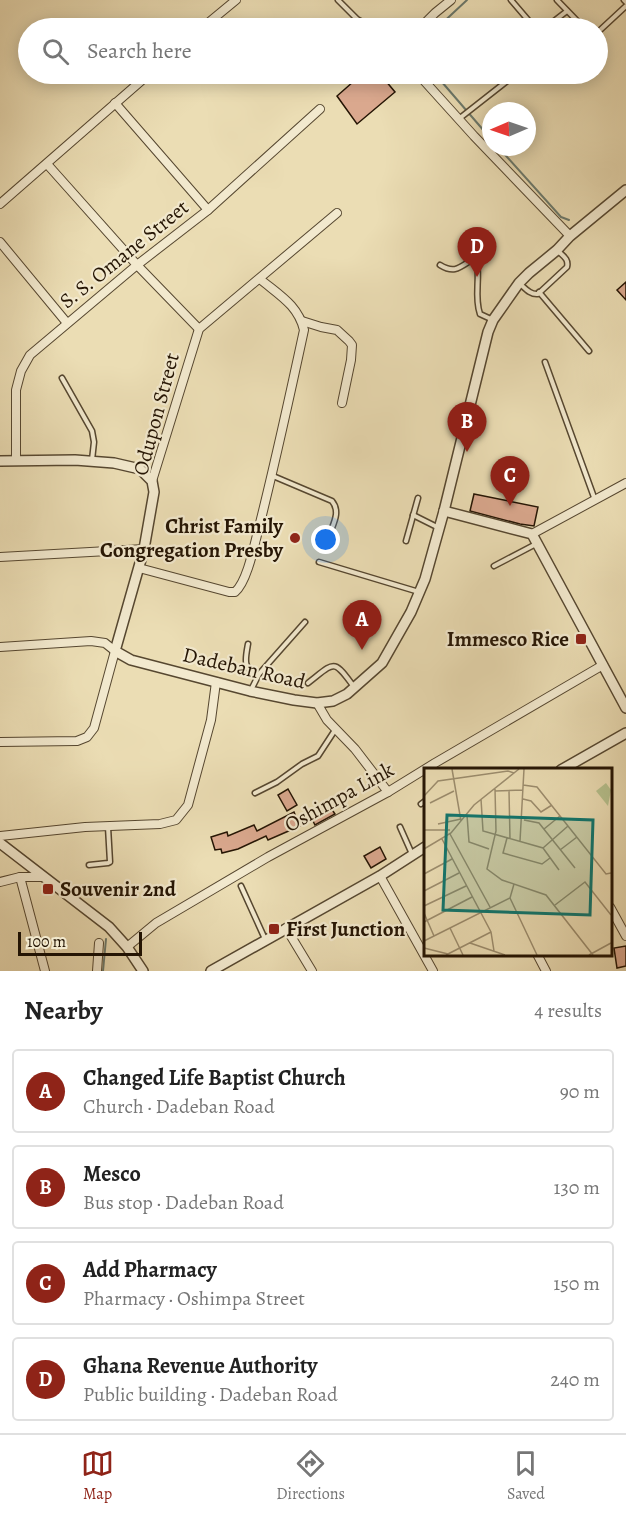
<!DOCTYPE html>
<html lang="en">
<head>
<meta charset="utf-8">
<style>
  :root { --surface:#fff; --page:#f6f6f6; --text:#222; --muted:#767676; --line:#e0e0e0; --accent:#8f2418 }
  body { margin:0; font-family:Alegreya,serif; background:var(--page); color:var(--text) }
  .compass { position:absolute; left:482px; top:102px; width:54px; height:54px; border-radius:50%; background:var(--surface); box-shadow:0 3px 15px #0003; rotate:268deg }
  .scale { position:absolute; left:18px; bottom:15px; width:124px; box-sizing:border-box; padding-left:6px; border:3px solid #251504; border-top:0; font-size:16px; line-height:21px; white-space:nowrap; color:#251504; -webkit-text-stroke:4px #f2e9ce; paint-order:stroke }
  .you { position:absolute; left:326px; top:540px; width:21px; height:21px; margin:-15px; border:4px solid #fff; border-radius:50%; background:#1a73e8; box-shadow:0 0 0 9px #1a73e833 }
  .badge { display:grid; place-items:center; width:39px; height:39px; border-radius:50%; background:var(--accent); color:#fff; font-size:20px; font-weight:700 }
  .pin { position:absolute; translate:-50% -50px; filter:drop-shadow(0 2px 3px #0008) }
  .pin::after { content:''; position:absolute; top:32px; width:21px; height:18px; background:inherit; clip-path:polygon(0 0,100% 0,50% 100%) }
  .list { margin:0; padding:0; list-style:none }
  h2 { display:flex; justify-content:space-between; align-items:center; height:78px; margin:0; padding:0 24px; font-size:26px }
  h2 small { font-size:20px; font-weight:400; color:var(--muted) }
  .list li { display:grid; grid-template-columns:39px 1fr auto; gap:18px; align-items:center; box-sizing:border-box; height:84px; margin:0 12px 12px; padding:0 12px; border:2px solid var(--line); border-radius:6px }
  .list b { display:block; font-size:22px; white-space:nowrap }
  .list p { margin:0; font-size:20px; white-space:nowrap; color:var(--muted) }
  .list em { font-size:20px; font-style:normal; color:var(--muted) }
  .icon { flex:none; width:33px; height:33px; fill:none; stroke:currentColor; stroke-width:2; stroke-linecap:round; stroke-linejoin:round }
  .map { position:relative; flex:none; width:626px; height:971px; overflow:hidden }
  .search { position:absolute; background:var(--surface); box-shadow:0 3px 15px #0003; left:18px; right:18px; top:18px; height:66px; display:flex; align-items:center; gap:15px; box-sizing:border-box; padding:0 21px; border-radius:33px; color:var(--muted); font-size:22px }
  .sheet { height:462px; background:var(--surface) }
  nav { display:flex; justify-content:space-around; align-items:center; box-sizing:border-box; height:84px; border-top:2px solid var(--line); background:var(--surface); font-size:16px; color:var(--muted) }
  nav a { display:grid; justify-items:center; gap:3px }
  nav .on { color:var(--accent) }
  .map>svg:first-child { display:block }
  .lines { fill:none; stroke-linecap:round; stroke-linejoin:round }
  .stream { stroke:#6b796c; stroke-width:2 }
  .building { fill:#daa88e; stroke:#251504; stroke-width:1.5 }
  .service-casing { stroke:#564730; stroke-width:7 }
  .minor-casing { stroke:#564730; stroke-width:10 }
  .tertiary-casing { stroke:#564730; stroke-width:12 }
  .service { stroke:#f2e9ce; stroke-width:4 }
  .minor { stroke:#f2e9ce; stroke-width:8 }
  .tertiary { stroke:#f2e9ce; stroke-width:9 }
  .poi-dot { fill:#8f2418; stroke:#f2e9ce; stroke-width:2 }
  .labels { text-anchor:middle; dominant-baseline:central; stroke-width:4.5; stroke-linejoin:round; paint-order:stroke }
  .street-label { font-size:21px; fill:#251504; stroke:#f2e9ce }
  .poi-label { font-size:21px; font-weight:bold; fill:#251504; stroke:#f2e9ce; text-anchor:end }
  .inset-road { fill:none; stroke:#9c8d6e; stroke-width:1.5 }
  .view { fill:#0f766e; fill-opacity:0.15; stroke:#0f766e; stroke-width:3 }
  .inset-edge { fill:none; stroke:#251504; stroke-width:3 }
</style>
</head>
<body>
<div class="map">
<svg width="626" height="971" viewBox="0 0 626 971">
  <rect width="100%" height="100%" fill="#ebddb4"/>
  <filter id="stains"><feTurbulence type="fractalNoise" baseFrequency=".00333" numOctaves="4"/><feColorMatrix values="0 0 0 0 .2 0 0 0 0 .09 0 0 0 0 .02 0 0 0 .5 -.17"/></filter>
  <radialGradient id="worn" r=".72"><stop offset=".6" stop-color="#630" stop-opacity="0"/><stop offset="1" stop-color="#630" stop-opacity=".3"/></radialGradient>
  <g class="lines">
    <g class="stream">
      <polyline points="437,28 467,0"/>
      <polyline points="435,74 491,139"/>
      <polyline points="498,147 561,217 569,220"/>
      <polyline points="103,971 106,939"/>
    </g>
  </g>
  <g class="building">
    <polygon points="362,74 380,74 395,92 357,124 337,96"/>
    <polygon points="626,282 626,300 617,290"/>
    <polygon points="474,494 538,507 534,526 520,524 470,511"/>
    <polygon points="288,789 297,805 287,811 278,795"/>
    <polygon points="331,808 335,814 315,825 311,817"/>
    <polygon points="294,812 300,826 268,840 266,836 238,849 222,853 221,849 215,850 211,837 227,832 228,836 254,825 257,831"/>
    <polygon points="380,847 386,859 371,868 364,856"/>
    <polygon points="626,946 626,966 617,968 614,948"/>
  </g>
  <g class="lines">
    <g class="service-casing">
      <g id="service">
        <polyline points="338,0 357,19 373,28"/>
        <polyline points="511,0 535,28"/>
        <polyline points="557,0 584,28"/>
        <polyline points="624,0 626,2"/>
        <polyline points="545,28 567,11"/>
        <polyline points="598,32 626,6"/>
        <polyline points="460,118 516,74"/>
        <path d="M 440,265 C 453,273 458,269 470,261 L 477,263 C 480,280 474,297 480,314 L 493,320"/>
        <path d="M 519,283 C 525,288 530,295 538,294 L 567,267 C 569,259 563,256 558,251"/>
        <polyline points="539,292 589,351"/>
        <polyline points="545,362 595,500"/>
        <polyline points="62,378 92,431 94,442 92,460"/>
        <path d="M 273,476 L 332,501 C 341,512 333,524 329,536"/>
        <polyline points="413,515 439,528"/>
        <polyline points="406,541 418,498"/>
        <polyline points="319,562 419,592"/>
        <polyline points="494,566 536,544"/>
        <path d="M 248,644 C 245,661 243,666 257,677"/>
        <path d="M 308,683 C 335,662 333,658 354,687"/>
        <polyline points="251,690 259,674 305,622"/>
        <polyline points="255,793 277,782 302,764 318,756 335,730"/>
        <polyline points="421,804 425,801"/>
        <polyline points="400,827 412,854"/>
        <polyline points="89,865 108,863 110,862 108,827"/>
        <polyline points="241,886 265,939"/>
      </g>
    </g>
    <g class="minor-casing">
      <g id="minor">
        <polyline points="202,28 236,0"/>
        <polyline points="420,28 435,13 451,0"/>
        <polyline points="418,74 474,136 570,236"/>
        <polyline points="115,103 208,210"/>
        <polyline points="47,164 137,265 199,329"/>
        <polyline points="0,204 149,74"/>
        <polyline points="0,242 67,323"/>
        <polyline points="302,321 321,327 337,330 349,341 352,345 351,360 342,403"/>
        <polyline points="16,460 16,390 21,371 30,355 137,265 208,210 320,109"/>
        <polyline points="152,481 199,329 337,213"/>
        <polyline points="532,534 626,483"/>
        <polyline points="0,557 144,549"/>
        <path d="M 139,568 L 229,592 L 235,592 C 248,581 255,541 260,523 C 276,459 290,395 304,330 C 298,305 279,295 260,279"/>
        <polyline points="0,647 91,641 105,643 115,651 94,728 87,737 77,741 0,742"/>
        <polyline points="317,703 327,720 355,749 388,792"/>
        <polyline points="0,836 85,827 160,824 176,820 188,805 211,720 216,682"/>
        <polyline points="380,876 433,971"/>
        <polyline points="20,877 45,971"/>
        <polyline points="0,882 20,877 43,877"/>
        <polyline points="610,907 626,936"/>
        <polyline points="286,928 312,971"/>
        <polyline points="127,947 156,923 268,857 388,792 435,763 603,665"/>
        <polyline points="537,954 546,971"/>
        <polyline points="97,971 99,943"/>
      </g>
    </g>
    <g class="tertiary-casing">
      <g id="tertiary">
        <polyline points="0,461 75,460 114,463 140,469 152,481 154,492 144,549 115,651 131,660 250,691 294,700 317,703 333,701 347,694 382,663 411,612 425,579 444,511 488,332 493,320 519,283 529,273 557,250 570,236 626,190"/>
        <polyline points="444,511 532,534 626,708"/>
        <polyline points="561,770 626,733"/>
        <polyline points="0,843 109,927 127,947 143,971"/>
        <polyline points="211,971 380,876 425,847"/>
      </g>
    </g>
    <use href="#service" class="service"/>
    <use href="#minor" class="minor"/>
    <use href="#tertiary" class="tertiary"/>
  </g>
  <g class="poi-dot">
    <circle cx="295" cy="538" r="6"/>
    <rect x="575" y="633" width="12" height="12" rx="3"/>
    <rect x="42" y="883" width="12" height="12" rx="3"/>
    <rect x="268" y="923" width="12" height="12" rx="3"/>
  </g>
  <g class="labels">
    <g class="street-label">
      <text transform="translate(124 254) rotate(-39)">S. S. Omane Street</text>
      <text transform="translate(156 414) rotate(-75)">Odupon Street</text>
      <text transform="translate(244 668) rotate(13)">Dadeban Road</text>
      <text transform="translate(339 797) rotate(-29)">Oshimpa Link</text>
    </g>
    <g class="poi-label">
      <text x="283" y="526">Christ Family<tspan x="283" dy="24">Congregation Presby</tspan></text>
      <text x="569" y="639">Immesco Rice</text>
      <text x="60" y="889" text-anchor="start">Souvenir 2nd</text>
      <text x="286" y="929" text-anchor="start">First Junction</text>
    </g>
  </g>
  <g transform="translate(424 768)">
    <rect width="188" height="188" fill="#ebddb4"/>
    <path d="M 182,15 L 187,22 L 184,38 L 172,23 Z" fill="#b6c18e"/>
    <path class="inset-road" d="M 28,1 L 37,53M 99,17 L 113,19 L 182,106 L 187,105M 71,21 L 72,63 L 63,101 L 78,112 L 122,127 L 169,187M 71,23 L 99,22M 85,23 L 86,71M 0,28 L 14,13 L 84,3 L 90,5M 57,31 L 59,63 L 119,80 L 135,102M 99,31 L 107,33 L 117,44 L 128,37M 6,35 L 30,23M 43,47 L 45,74 L 65,81M 100,52 L 115,55 L 151,100M 14,56 L 37,51M 120,61 L 136,48M 0,62 L 26,62M 26,66 L 66,139M 83,70 L 79,85 L 118,96 L 126,90M 18,71 L 67,164 L 70,183M 96,73 L 100,1M 119,80 L 144,58M 0,81 L 27,65 L 50,37 L 95,1M 136,82 L 153,69M 0,106 L 28,91M 0,123 L 35,105M 86,130 L 113,187M 131,137 L 161,114 L 187,147M 0,138 L 42,118M 0,145 L 10,168M 0,154 L 48,129M 26,160 L 39,187M 0,173 L 86,130 L 90,116M 46,175 L 81,187M 0,180 L 24,186M 22,187 L 67,164M 165,187 L 187,175"/>
    <path class="view" d="M 23,47 L 169,52 L 166,147 L 19,142 Z"/>
    <rect width="188" height="188" class="inset-edge"/>
  </g>
  <rect width="100%" height="100%" filter="url(#stains)"/>
  <rect width="100%" height="100%" fill="url(#worn)"/>
</svg>
<svg class="compass" viewBox="-18 -18 36 36"><path d="M0-13l5 13h-10z" fill="#e53935"/><path d="M0 13l5-13h-10z" fill="#767676"/></svg>
<div class="scale">100 m</div>
<div class="you"></div>
<div class="pin badge" style="left:362px;top:650px">A</div>
<div class="pin badge" style="left:467px;top:452px">B</div>
<div class="pin badge" style="left:510px;top:506px">C</div>
<div class="pin badge" style="left:477px;top:277px">D</div>
<div class="search"><svg class="icon" aria-label="search" viewBox="0 0 24 24"><circle cx="10" cy="10" r="6"/><path d="M15 15l6 6"/></svg>Search here</div>
</div>
<section class="sheet">
<h2>Nearby<small>4 results</small></h2>
<ul class="list">
<li><span class="badge">A</span><div><b>Changed Life Baptist Church</b><p>Church · Dadeban Road</p></div><em>90 m</em></li>
<li><span class="badge">B</span><div><b>Mesco</b><p>Bus stop · Dadeban Road</p></div><em>130 m</em></li>
<li><span class="badge">C</span><div><b>Add Pharmacy</b><p>Pharmacy · Oshimpa Street</p></div><em>150 m</em></li>
<li><span class="badge">D</span><div><b>Ghana Revenue Authority</b><p>Public building · Dadeban Road</p></div><em>240 m</em></li>
</ul>
</section>
<nav>
<a class="on"><svg class="icon" aria-label="map" viewBox="0 0 24 24"><path d="M3 6l6-2 6 2 6-2v14l-6 2-6-2-6 2zM9 4v14M15 6v14"/></svg>Map</a>
<a><svg class="icon" aria-label="directions" viewBox="0 0 24 24"><path d="M12 3l9 9-9 9-9-9zM9 14v-3h6M13 9l2 2-2 2"/></svg>Directions</a>
<a><svg class="icon" aria-label="saved" viewBox="0 0 24 24"><path d="M7 4h10v16l-5-4-5 4z"/></svg>Saved</a>
</nav>
</body>
</html>
